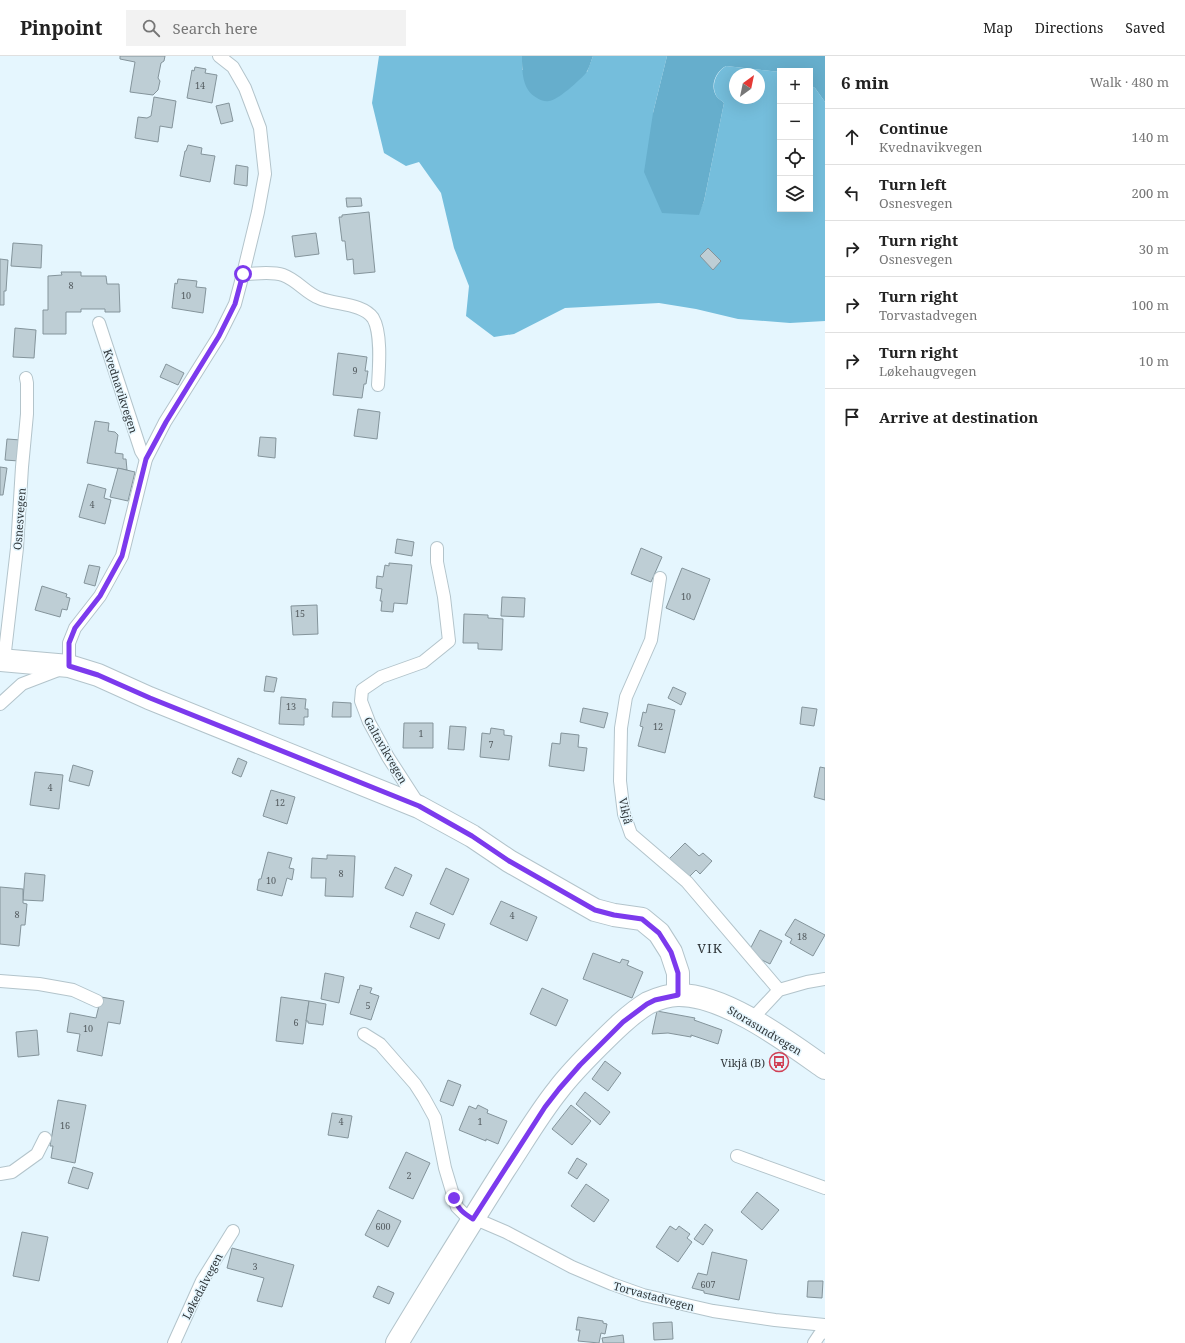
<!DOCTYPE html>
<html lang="en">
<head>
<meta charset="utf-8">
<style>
  :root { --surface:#fff; --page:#f2f2f2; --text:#222; --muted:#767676; --line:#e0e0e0 }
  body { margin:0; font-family:"Noto Serif",serif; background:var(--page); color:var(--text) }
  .controls { position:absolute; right:12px; top:12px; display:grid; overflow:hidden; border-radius:0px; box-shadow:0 4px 16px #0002 }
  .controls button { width:36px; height:36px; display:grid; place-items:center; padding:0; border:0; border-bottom:1px solid var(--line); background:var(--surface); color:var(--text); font:20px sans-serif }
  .compass { position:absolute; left:729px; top:12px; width:36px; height:36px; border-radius:50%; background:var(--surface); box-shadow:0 4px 16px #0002; rotate:33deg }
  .stop { position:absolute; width:12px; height:12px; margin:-9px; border:3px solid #7c3aed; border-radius:50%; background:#fff }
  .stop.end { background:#7c3aed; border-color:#fff; box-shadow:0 1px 4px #0008 }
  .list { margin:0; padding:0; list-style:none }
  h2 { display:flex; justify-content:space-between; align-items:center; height:52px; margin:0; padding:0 16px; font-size:17px }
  h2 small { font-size:13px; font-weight:400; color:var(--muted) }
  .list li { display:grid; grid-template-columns:26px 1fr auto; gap:12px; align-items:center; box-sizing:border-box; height:56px; padding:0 16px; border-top:1px solid var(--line) }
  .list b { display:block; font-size:15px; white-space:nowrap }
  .list p { margin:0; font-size:13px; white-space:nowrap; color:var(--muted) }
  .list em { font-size:13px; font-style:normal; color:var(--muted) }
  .icon { flex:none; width:22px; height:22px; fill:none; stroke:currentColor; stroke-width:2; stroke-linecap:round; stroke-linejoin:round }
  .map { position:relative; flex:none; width:825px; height:1287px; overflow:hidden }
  header { display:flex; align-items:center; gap:24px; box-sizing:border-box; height:56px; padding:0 20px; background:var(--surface); border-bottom:1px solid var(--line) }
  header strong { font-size:19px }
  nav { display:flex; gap:22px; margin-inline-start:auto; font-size:14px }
  .search { width:280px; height:36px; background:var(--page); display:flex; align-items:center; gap:10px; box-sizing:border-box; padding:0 14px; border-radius:0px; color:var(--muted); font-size:15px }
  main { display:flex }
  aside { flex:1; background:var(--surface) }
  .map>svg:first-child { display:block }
  .forest { fill:#75bedc; fill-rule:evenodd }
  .water { fill:#66aecc }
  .building { fill:#beced5; stroke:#84949b }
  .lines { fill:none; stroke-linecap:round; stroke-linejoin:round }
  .service-casing { stroke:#b3c4cb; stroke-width:14 }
  .tertiary-casing { stroke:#b3c4cb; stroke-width:24 }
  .secondary-casing { stroke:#b3c4cb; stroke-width:24 }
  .service { stroke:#fff; stroke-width:12 }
  .tertiary { stroke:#fff; stroke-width:22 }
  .secondary { stroke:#fff; stroke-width:22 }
  .route { stroke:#7c3aed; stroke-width:5 }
  .labels { text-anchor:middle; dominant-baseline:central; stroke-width:3; stroke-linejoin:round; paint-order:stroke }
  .number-label { font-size:9px; fill:#535b5f }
  .street-label { font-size:11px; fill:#2f3538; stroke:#e5f6fe }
  .poi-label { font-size:11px; fill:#2f3538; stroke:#e5f6fe; text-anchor:end }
  .quarter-label { font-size:13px; letter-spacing:1px; fill:#2f3538; stroke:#e5f6fe }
</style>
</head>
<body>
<header>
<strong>Pinpoint</strong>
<div class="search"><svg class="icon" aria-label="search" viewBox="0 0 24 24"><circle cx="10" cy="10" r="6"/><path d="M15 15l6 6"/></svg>Search here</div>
<nav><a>Map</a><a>Directions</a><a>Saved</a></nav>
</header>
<main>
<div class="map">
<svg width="825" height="1287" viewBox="0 0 825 1287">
  <rect width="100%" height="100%" fill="#e5f6fe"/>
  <path class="forest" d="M 379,0 L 522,0 L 522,14 L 587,16 L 593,0 L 667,0 L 653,57 L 698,159 L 704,145 L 724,47 C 722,45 719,43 717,41 C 710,30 716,16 726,10 L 780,16 L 780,153 L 810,153 L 810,29 L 815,32 L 825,46 L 825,265 L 790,267 L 738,263 L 696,253 L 659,247 L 565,252 L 514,278 L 494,281 L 466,260 L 469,230 L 454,192 L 441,137 L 419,106 L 406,110 L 384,97 L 372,47 ZM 735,18 L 759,18 L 759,42 L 735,42 Z"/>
  <g class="water">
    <path d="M 522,0 L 593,0 C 591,5 589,13 586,17 C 580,24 557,45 549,45 C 545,46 540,44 537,42 C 522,34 522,15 522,0 Z"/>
    <path d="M 667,0 L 825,0 L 825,46 L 815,32 L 810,29 L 810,15 L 780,16 L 726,10 C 716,15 709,30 717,41 C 719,43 722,45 724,47 L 704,145 L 699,159 L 662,157 L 644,116 L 653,57 Z"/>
  </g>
  <g class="building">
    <polygon points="120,0 165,0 164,5 161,7 158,22 160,25 158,34 153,39 130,36 135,6 120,3"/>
    <polygon points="195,11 206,13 205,17 217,19 212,47 187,42 192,14 194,15"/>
    <polygon points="154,41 176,45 172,72 160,70 158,86 135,82 138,61 147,62 151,60"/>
    <polygon points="229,47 233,65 221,68 216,50"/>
    <polygon points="188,89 202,92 201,98 215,100 210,126 180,120 185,95 186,95"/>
    <polygon points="236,109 248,111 247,130 234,128"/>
    <polygon points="346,142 361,142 362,150 347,151"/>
    <polygon points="369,156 375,216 354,218 353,203 347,204 345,185 342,185 339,161 342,161 342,159"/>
    <polygon points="316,177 319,198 295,201 292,180"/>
    <polygon points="13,187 42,189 41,212 11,210"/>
    <polygon points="708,192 721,205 713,214 700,200"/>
    <polygon points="0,203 8,204 6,235 4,235 4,249 0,249"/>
    <polygon points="61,216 81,216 81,220 106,220 107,228 119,228 120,256 105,256 105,253 81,253 81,256 66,256 66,278 43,278 43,254 48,254 48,220 62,219"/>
    <polygon points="178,223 197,225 196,231 206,232 203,257 172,252 175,227 177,228"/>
    <polygon points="15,272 36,274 34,302 13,301"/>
    <polygon points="338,297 367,301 365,315 368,315 366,328 364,328 362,342 333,339"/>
    <polygon points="166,308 184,317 178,329 160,321"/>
    <polygon points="358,353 380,356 377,383 354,380"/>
    <polygon points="95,365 109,367 108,375 115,376 118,379 115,397 123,398 123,403 126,403 127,414 87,407"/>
    <polygon points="260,381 276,382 275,402 258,400"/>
    <polygon points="7,383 21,384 19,405 5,404"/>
    <polygon points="0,411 7,412 3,439 0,439"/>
    <polygon points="118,412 135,416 128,445 110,441"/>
    <polygon points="88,428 106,433 104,442 111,444 105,468 79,461"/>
    <polygon points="397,483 414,486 412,500 395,497"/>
    <polygon points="641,492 662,501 651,526 631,518"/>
    <polygon points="389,507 412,509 407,548 394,547 393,556 381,555 382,545 380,545 382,533 376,532 377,520 383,521 385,509 389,510"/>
    <polygon points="89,509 100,511 95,530 84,527"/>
    <polygon points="682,512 710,523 694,564 666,552"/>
    <polygon points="42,530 67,538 66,541 70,542 67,554 62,553 60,561 35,554"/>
    <polygon points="502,541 525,542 524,561 501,560"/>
    <polygon points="317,549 318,578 293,579 291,550"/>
    <polygon points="464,558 488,559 488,562 503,563 502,594 478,593 478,587 463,587"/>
    <polygon points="266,620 277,622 274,636 264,635"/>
    <polygon points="673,631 686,637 681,649 668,642"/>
    <polygon points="281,641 306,643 305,653 308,653 308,661 304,661 304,669 279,668"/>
    <polygon points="333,646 351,647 351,661 332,661"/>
    <polygon points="648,648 675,654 665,697 638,690 643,671 640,670 643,656 646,657"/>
    <polygon points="802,651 817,653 814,670 800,668"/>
    <polygon points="583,652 608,657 604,672 580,666"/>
    <polygon points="404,667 433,667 433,692 403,692"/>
    <polygon points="450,670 466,671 464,694 448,693"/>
    <polygon points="491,672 504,674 504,679 512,680 509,704 480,701 482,677 490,678"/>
    <polygon points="561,677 579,679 578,691 587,692 584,715 549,710 552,687 560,688"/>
    <polygon points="238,702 247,706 241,721 232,717"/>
    <polygon points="73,709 93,715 89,730 69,725"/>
    <polygon points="820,711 825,712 825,744 814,741"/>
    <polygon points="35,716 63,719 59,753 30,749"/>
    <polygon points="271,734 295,741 287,768 263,760"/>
    <polygon points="685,787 699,800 703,797 712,805 700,818 696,814 687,823 668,804"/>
    <polygon points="268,796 292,802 289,812 294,813 292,824 287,822 282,840 257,834 259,823 261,823"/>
    <polygon points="327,799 355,800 353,841 325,840 326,822 311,822 312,802 327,803"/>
    <polygon points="395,811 412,819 403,840 385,832"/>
    <polygon points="446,812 469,823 453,859 430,848"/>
    <polygon points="25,817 45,819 43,845 23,844"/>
    <polygon points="0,831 23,833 23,847 27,848 25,869 21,869 19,890 0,888"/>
    <polygon points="501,845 537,861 527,885 490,868"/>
    <polygon points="416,856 445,868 439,883 410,871"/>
    <polygon points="795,863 825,879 813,900 790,887 792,883 785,879"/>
    <polygon points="760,874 782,885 770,908 748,897"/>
    <polygon points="593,897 620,907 622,903 629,905 627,909 643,916 632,942 583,923"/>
    <polygon points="325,917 344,921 339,947 321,943"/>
    <polygon points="360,929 372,932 370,937 379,940 371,964 350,958 358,933 359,934"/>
    <polygon points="542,932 568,944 556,970 530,958"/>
    <polygon points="101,941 124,945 120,968 108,966 102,1000 77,995 80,978 67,976 70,957 96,962"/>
    <polygon points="281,941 309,945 303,988 276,985"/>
    <polygon points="309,945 326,948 323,969 308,967 308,965 306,965"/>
    <polygon points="657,955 695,962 694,964 722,974 718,988 691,979 691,981 668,977 652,978"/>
    <polygon points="37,974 39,999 18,1001 16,976"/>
    <polygon points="605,1005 621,1017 608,1035 592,1023"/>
    <polygon points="448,1024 461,1029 453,1050 440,1045"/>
    <polygon points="585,1036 610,1056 600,1069 576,1048"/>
    <polygon points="58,1044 86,1049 75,1107 51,1102 53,1090 50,1090"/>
    <polygon points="478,1049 488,1054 487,1057 507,1065 498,1088 486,1083 486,1085 459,1074 469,1050 476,1053"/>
    <polygon points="571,1049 591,1065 572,1089 552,1073"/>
    <polygon points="332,1057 352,1060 348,1082 328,1079"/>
    <polygon points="406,1096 430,1107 413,1143 389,1132"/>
    <polygon points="577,1102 587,1108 577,1123 568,1117"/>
    <polygon points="73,1111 93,1117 88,1133 68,1127"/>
    <polygon points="586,1128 609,1144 594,1166 571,1150"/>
    <polygon points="757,1136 779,1154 762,1174 741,1156"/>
    <polygon points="378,1154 401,1165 388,1191 365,1179"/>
    <polygon points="705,1168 713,1174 703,1189 694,1183"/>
    <polygon points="670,1170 676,1174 679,1170 690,1178 687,1182 692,1186 678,1206 656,1191"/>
    <polygon points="22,1176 48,1181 39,1225 13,1220"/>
    <polygon points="232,1192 294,1209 282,1251 257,1245 264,1222 227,1212"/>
    <polygon points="712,1196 747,1204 739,1244 704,1237 704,1235 692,1232 698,1217 707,1219"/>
    <polygon points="808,1225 823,1225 822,1242 807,1241"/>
    <polygon points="378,1230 394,1237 389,1248 373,1241"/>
    <polygon points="578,1261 603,1265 603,1267 607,1268 605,1278 601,1277 599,1287 578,1285 580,1274 576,1274"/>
    <polygon points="672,1266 673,1283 654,1284 653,1267"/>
    <polygon points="623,1279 624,1287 603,1287 602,1282"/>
  </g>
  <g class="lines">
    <g class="service-casing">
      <g id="service">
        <path d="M 243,218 C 256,218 271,215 283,219 C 297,224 306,237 319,242 C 335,249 362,247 373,262 C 382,277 379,312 378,329"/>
        <polyline points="99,267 141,395 146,403"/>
        <polyline points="660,522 651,584 626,641 621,672 620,725 624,758 631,778 687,826 779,934"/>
        <polyline points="4,604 17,492 22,411 27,358 27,327 26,322"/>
        <polyline points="0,648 22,628 69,610 69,587 75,572 100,540 122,500 146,403 165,366 219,280 235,248 243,218 258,156 265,118 260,72 245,32 233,11 219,0"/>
        <polyline points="419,749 388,701 369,666 361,645 362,634 381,621 423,606 449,585 444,541 437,506 437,492"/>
        <polyline points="0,925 39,928 73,934 97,945"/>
        <polyline points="751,964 779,934 807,926 825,923"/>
        <polyline points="364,978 380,988 415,1028 424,1042 435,1062 445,1112 454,1142 457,1151 464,1158 506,1176 572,1211 612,1228 643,1239 713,1255 775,1264 825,1269"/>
        <polyline points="737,1100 825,1132"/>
        <polyline points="0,1118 12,1116 37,1098 45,1082"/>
        <polyline points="174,1287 202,1225 233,1175"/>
        <polyline points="814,1287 820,1278 825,1276"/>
      </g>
    </g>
    <g class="tertiary-casing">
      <polyline id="tertiary" points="0,604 69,610 98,619 149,642 419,751 472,780 509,805 595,854 614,859 642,863 659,877 671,896 678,917 678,939"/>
    </g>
    <g class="secondary-casing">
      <path id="secondary" d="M 397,1287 C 432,1229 468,1171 504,1114 C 522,1087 538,1059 558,1034 C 570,1018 584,1004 598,990 C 613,975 630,958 648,947 C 657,943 668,939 678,939 C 724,938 788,986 825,1012"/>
    </g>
    <use href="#service" class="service"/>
    <use href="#tertiary" class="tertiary"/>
    <use href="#secondary" class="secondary"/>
  </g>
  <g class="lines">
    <path class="route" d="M 243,218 L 235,248 L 219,280 L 166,366 L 146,403 L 122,500 L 100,540 L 75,572 L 69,587 L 69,610 L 98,619 L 150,642 L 419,750 L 472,780 L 509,805 L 595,854 L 614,859 L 642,863 L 659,877 L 671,896 L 678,917 L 678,939 L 655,944 L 647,948 L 623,966 L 580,1009 L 559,1033 L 545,1051 L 473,1163 C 463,1157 458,1153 454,1142"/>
  </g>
  <defs>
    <g id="bus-ring" transform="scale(1)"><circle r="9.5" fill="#e5f6fe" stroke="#d04055" stroke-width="1.5"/><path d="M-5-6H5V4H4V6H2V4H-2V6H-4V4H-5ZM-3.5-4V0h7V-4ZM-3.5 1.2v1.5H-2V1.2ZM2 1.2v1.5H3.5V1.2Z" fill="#d04055"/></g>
  </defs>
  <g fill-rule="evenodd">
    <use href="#bus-ring" x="779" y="1006"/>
  </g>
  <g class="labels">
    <g class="number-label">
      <text x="200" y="29">14</text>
      <text x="71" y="229">8</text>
      <text x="186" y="239">10</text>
      <text x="355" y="314">9</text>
      <text x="92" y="448">4</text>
      <text x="686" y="540">10</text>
      <text x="300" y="557">15</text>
      <text x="291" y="650">13</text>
      <text x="658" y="670">12</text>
      <text x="421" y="677">1</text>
      <text x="491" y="688">7</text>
      <text x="50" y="731">4</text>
      <text x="280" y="746">12</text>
      <text x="341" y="817">8</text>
      <text x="271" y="824">10</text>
      <text x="17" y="858">8</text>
      <text x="512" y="859">4</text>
      <text x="802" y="880">18</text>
      <text x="368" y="949">5</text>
      <text x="296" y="966">6</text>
      <text x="88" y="972">10</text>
      <text x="341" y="1065">4</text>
      <text x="480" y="1065">1</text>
      <text x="65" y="1069">16</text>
      <text x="409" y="1119">2</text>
      <text x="383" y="1170">600</text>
      <text x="255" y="1210">3</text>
      <text x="708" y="1228">607</text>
    </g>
    <g class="street-label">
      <text transform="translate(121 335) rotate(72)">Kvednavikvegen</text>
      <text transform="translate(19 463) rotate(-86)">Osnesvegen</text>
      <text transform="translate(386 694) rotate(60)">Galtavikvegen</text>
      <text transform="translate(626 755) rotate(78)">Vikjå</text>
      <text transform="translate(765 974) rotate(31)">Storasundvegen</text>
      <text transform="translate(202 1230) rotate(-62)">Løkedalvegen</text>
      <text transform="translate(654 1240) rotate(15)">Torvastadvegen</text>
    </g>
    <g class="poi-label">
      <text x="765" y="1006">Vikjå (B)</text>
    </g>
    <g class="quarter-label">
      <text x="710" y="892">VIK</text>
    </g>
  </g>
</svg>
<div class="controls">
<button>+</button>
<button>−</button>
<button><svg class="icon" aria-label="locate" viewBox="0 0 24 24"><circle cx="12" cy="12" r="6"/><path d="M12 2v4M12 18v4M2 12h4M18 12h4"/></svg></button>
<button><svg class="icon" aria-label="layers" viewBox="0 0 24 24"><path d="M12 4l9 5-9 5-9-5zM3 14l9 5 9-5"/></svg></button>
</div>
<svg class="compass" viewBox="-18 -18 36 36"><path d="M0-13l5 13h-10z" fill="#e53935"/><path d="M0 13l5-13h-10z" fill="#767676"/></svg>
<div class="stop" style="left:243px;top:218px"></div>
<div class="stop end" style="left:454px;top:1142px"></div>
</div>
<aside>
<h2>6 min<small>Walk · 480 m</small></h2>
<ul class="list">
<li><svg class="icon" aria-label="ahead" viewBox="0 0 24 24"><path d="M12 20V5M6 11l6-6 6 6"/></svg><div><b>Continue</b><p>Kvednavikvegen</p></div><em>140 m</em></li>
<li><svg class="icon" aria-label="left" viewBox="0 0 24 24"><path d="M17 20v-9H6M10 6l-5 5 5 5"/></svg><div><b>Turn left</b><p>Osnesvegen</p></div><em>200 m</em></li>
<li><svg class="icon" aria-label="right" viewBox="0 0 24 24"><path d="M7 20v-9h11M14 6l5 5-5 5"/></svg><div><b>Turn right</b><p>Osnesvegen</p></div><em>30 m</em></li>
<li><svg class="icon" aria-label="right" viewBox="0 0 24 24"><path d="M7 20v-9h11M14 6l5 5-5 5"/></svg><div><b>Turn right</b><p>Torvastadvegen</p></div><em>100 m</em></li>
<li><svg class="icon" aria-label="right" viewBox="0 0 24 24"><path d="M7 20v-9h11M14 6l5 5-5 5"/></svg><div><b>Turn right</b><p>Løkehaugvegen</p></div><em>10 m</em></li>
<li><svg class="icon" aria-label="arrive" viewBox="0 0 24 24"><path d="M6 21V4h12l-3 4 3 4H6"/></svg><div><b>Arrive at destination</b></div></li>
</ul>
</aside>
</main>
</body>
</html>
